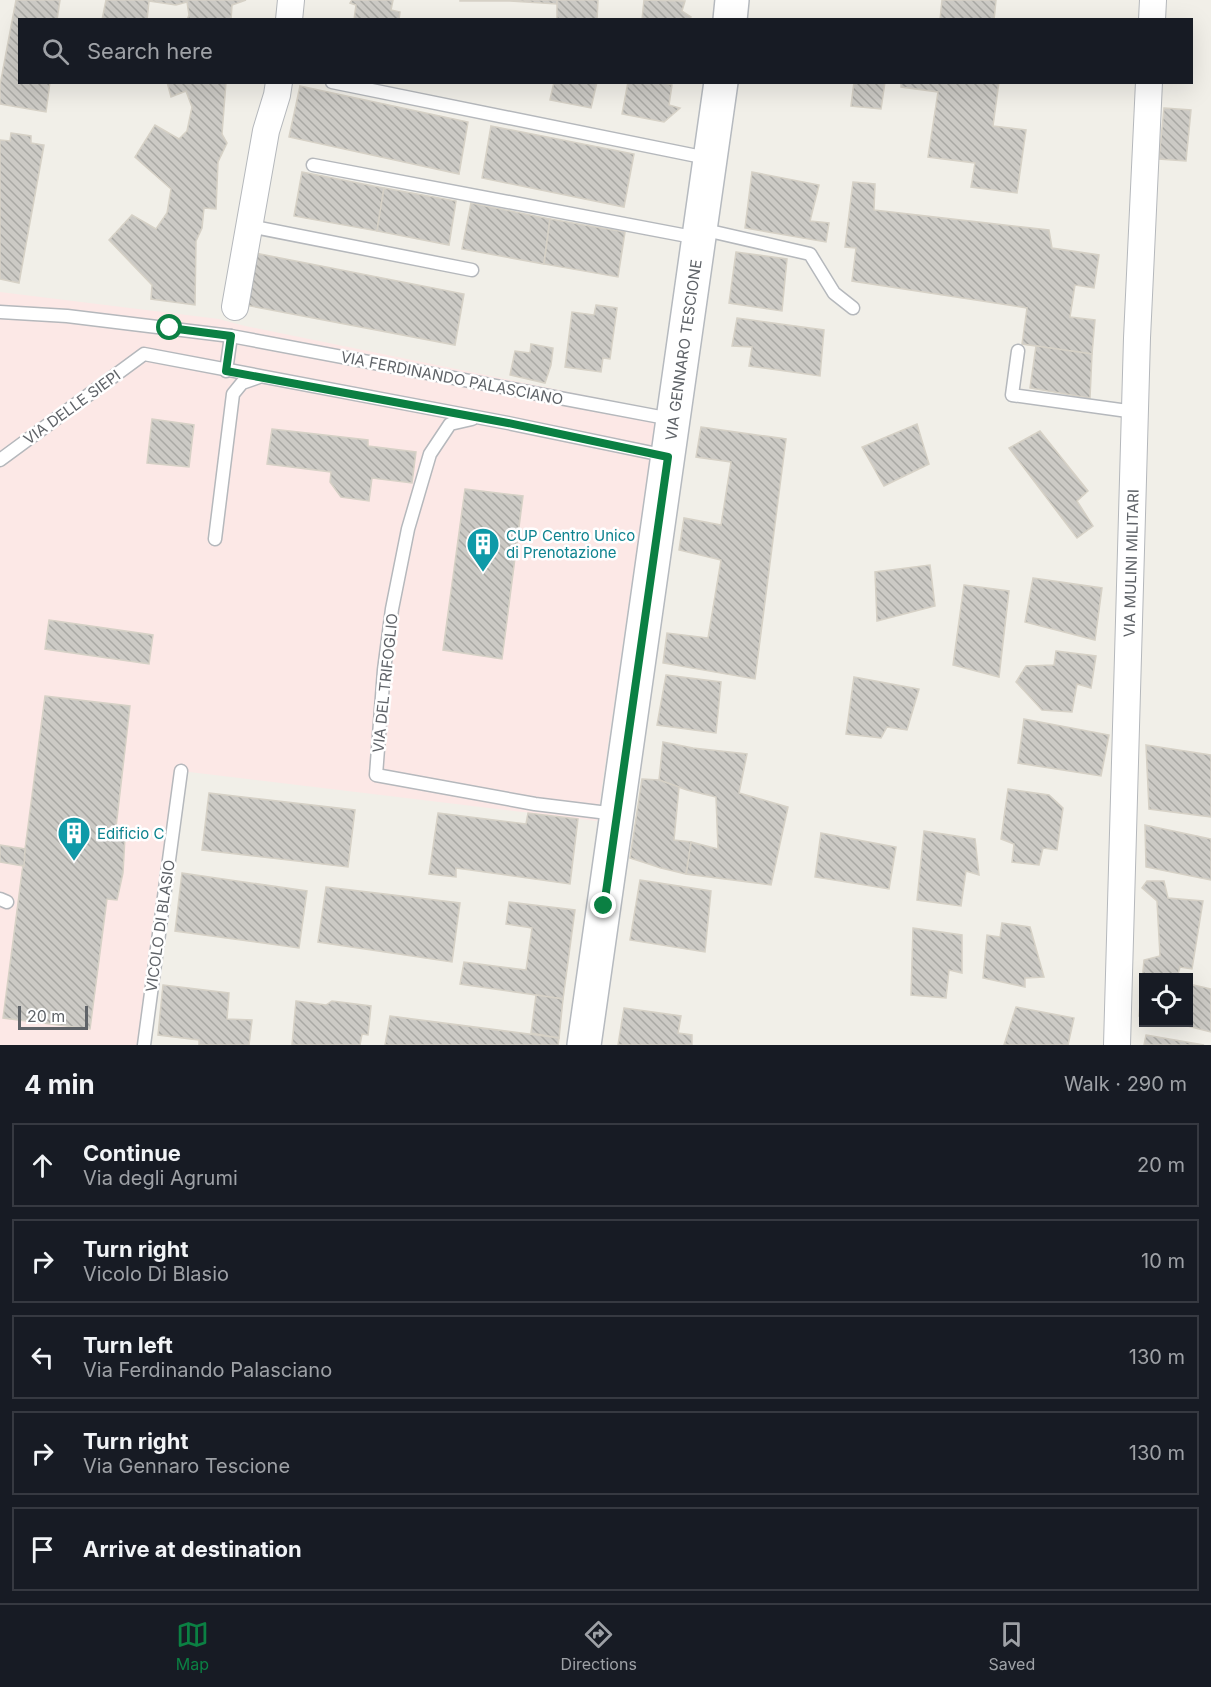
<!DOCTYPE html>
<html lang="en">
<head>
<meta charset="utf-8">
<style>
  :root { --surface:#171b24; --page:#242831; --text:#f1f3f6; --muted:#9ea1a6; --line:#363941; --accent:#0b8043 }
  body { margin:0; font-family:Inter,sans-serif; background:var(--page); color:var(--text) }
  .controls { position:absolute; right:18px; bottom:18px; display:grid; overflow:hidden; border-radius:0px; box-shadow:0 6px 24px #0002 }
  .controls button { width:54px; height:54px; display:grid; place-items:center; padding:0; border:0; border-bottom:2px solid var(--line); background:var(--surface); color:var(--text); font:30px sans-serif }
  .scale { position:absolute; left:18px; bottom:15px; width:70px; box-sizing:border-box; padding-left:6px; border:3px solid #5f6368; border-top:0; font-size:16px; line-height:21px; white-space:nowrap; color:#5f6368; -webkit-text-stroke:4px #fff; paint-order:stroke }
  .stop { position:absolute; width:18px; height:18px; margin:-14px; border:4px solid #0b8043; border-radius:50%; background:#fff }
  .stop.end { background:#0b8043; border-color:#fff; box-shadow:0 2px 6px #0008 }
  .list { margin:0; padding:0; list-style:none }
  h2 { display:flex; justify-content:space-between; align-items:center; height:78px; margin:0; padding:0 24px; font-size:26px }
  h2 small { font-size:20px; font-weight:400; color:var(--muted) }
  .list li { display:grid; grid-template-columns:39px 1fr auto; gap:18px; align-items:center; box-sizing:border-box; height:84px; margin:0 12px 12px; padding:0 12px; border:2px solid var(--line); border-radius:0px }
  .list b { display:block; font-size:22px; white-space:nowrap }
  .list p { margin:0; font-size:20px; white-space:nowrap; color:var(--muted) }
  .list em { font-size:20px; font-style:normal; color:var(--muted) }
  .icon { flex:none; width:33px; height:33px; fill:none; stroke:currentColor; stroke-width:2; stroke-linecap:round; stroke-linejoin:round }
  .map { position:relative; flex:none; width:1211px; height:1045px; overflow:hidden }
  .search { position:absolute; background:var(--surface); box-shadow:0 6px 24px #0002; left:18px; right:18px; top:18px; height:66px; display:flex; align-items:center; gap:15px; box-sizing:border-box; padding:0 21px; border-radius:0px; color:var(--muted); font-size:22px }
  .sheet { height:558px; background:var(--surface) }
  nav { display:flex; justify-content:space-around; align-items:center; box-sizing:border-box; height:84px; border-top:2px solid var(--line); background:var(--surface); font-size:16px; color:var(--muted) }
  nav a { display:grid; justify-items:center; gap:3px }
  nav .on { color:var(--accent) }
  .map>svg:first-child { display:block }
  .medical { fill:#fce8e6 }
  .building { fill:url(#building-back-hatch); stroke:#d6d1c6; stroke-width:1.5 }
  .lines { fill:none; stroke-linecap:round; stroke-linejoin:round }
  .lane-casing { stroke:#b5b8bc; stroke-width:15 }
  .street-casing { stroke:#b5b8bc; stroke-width:28 }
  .secondary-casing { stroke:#b6babf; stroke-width:36 }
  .lane { stroke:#fff; stroke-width:12 }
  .street { stroke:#fff; stroke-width:26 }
  .secondary { stroke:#fff; stroke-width:33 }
  .route { stroke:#0b8043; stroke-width:8 }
  .labels { text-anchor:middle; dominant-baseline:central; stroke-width:5; stroke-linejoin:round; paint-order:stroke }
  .street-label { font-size:15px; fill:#5f6368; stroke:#fff }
  .culture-label { font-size:15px; fill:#0d838f; stroke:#fff; text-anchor:start }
</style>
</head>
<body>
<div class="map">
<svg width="1211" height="1045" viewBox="0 0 1211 1045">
  <defs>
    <pattern id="building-back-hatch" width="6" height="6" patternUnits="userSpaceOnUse" patternTransform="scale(1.5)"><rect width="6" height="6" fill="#cccac5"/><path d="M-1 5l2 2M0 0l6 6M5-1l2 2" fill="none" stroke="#a9a8a4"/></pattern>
  </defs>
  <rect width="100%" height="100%" fill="#f1efe8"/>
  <polygon class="medical" points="0,292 219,319 245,326 657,410 597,821 181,771 144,1045 0,1045"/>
  <g class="building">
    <polygon points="16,0 60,0 57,20 20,20 20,82 50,82 46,112 0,104 0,85"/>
    <polygon points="106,0 246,0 232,5 231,20 187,20 189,15 187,2 176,5 149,1 147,20 102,20"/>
    <polygon points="352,0 393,0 391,10 400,12 399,20 354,20 356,5 350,3"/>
    <polygon points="460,0 557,0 557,4 510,1 460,1"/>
    <polygon points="557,0 598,0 597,20 557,20"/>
    <polygon points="644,0 685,1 682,11 691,17 689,20 642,20"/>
    <polygon points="942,0 996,0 994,20 940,20"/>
    <polygon points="167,82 226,82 222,134 227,143 218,162 216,209 204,208 202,228 196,241 195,305 151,299 152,285 109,240 132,215 156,229 167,213 171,189 135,157 155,125 179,139 187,131 192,107 186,91 171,97"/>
    <polygon points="554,82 597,82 591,108 550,100"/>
    <polygon points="628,82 660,82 672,85 669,105 680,108 664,122 622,114"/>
    <polygon points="854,82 885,82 881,109 851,106"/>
    <polygon points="901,82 999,82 993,126 1026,130 1017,193 971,187 975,163 928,157 938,92 901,87"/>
    <polygon points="300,86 468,122 459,174 289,137"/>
    <polygon points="1164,108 1191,110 1186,161 1159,159"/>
    <polygon points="491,126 634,154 624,207 482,178"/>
    <polygon points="11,133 31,136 31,143 44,145 19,283 0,279 0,140 10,141"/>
    <polygon points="302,172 384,188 377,231 294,216"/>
    <polygon points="752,172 819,185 810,221 829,223 826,242 745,228"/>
    <polygon points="853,182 875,184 874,210 1049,230 1052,248 1099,255 1094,288 1075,285 1070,317 1095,320 1092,354 1022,344 1027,308 852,281 856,248 845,247"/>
    <polygon points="384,188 456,201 449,245 377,231"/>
    <polygon points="471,203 550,219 544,264 462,249"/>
    <polygon points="550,219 625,232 618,277 544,264"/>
    <polygon points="736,252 787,259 782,311 729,303"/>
    <polygon points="255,253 464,294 455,345 245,305"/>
    <polygon points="596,305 617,308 610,359 603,358 601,372 565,367 572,312 594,315"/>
    <polygon points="737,318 824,330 820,376 749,366 752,347 732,346"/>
    <polygon points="531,344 553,348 551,365 545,383 510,375 515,351 530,353"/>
    <polygon points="1036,346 1092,354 1090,398 1030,388"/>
    <polygon points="152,419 194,425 189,467 147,463"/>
    <polygon points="917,424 929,464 884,486 862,447"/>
    <polygon points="701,427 786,439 755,679 663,663 667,633 708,638 721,560 679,550 684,518 721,525 731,462 696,457"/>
    <polygon points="272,429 368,440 368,446 416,452 412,483 372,478 369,501 341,497 330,482 331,472 267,464"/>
    <polygon points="1040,431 1088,491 1077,501 1093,526 1077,538 1009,448"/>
    <polygon points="465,489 523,496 502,659 443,650"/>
    <polygon points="930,565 935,606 877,621 875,572"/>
    <polygon points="1033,578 1102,588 1095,640 1025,622"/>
    <polygon points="964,585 1009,591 999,677 953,665"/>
    <polygon points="49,620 153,635 149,664 45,649"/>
    <polygon points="1056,651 1096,656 1091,688 1077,684 1072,712 1042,710 1016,682 1026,666 1054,665"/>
    <polygon points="666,675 721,682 716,733 657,725"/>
    <polygon points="854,677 919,689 907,730 887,727 881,738 846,734"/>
    <polygon points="45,696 130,706 115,836 125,837 123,873 117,900 107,899 90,1029 3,1018"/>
    <polygon points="1024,719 1109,735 1101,776 1018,763"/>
    <polygon points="663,742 693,748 747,754 739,793 788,807 771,885 686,874 691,842 718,849 716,797 687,790 659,780"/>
    <polygon points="1146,745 1211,755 1211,817 1149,809"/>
    <polygon points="642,779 659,780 679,787 674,840 691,842 686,874 661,868 630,858"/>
    <polygon points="1008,789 1049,795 1063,808 1057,850 1043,848 1039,865 1012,862 1014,844 1001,839"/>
    <polygon points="209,793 355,810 348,867 202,850"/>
    <polygon points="438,813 526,824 528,813 578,819 570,884 456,868 456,877 429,874"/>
    <polygon points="1145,825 1211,839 1211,880 1146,867"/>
    <polygon points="924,831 975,839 979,875 966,871 961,906 917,900"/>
    <polygon points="821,833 896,847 889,889 815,877"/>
    <polygon points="0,845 25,849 24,866 0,862"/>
    <polygon points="182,873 307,891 299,948 175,931"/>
    <polygon points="640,880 711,891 705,952 630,940"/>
    <polygon points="1147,881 1164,881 1168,898 1203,901 1192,969 1180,967 1177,978 1144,978 1144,1016 1139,1016 1144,960 1160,956 1157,901 1142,888"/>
    <polygon points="326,887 460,903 452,962 318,942"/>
    <polygon points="509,902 575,910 563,999 460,984 464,962 526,970 532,928 506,924"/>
    <polygon points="1002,923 1030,927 1044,977 1025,978 1025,987 983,978 987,935 1000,937"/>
    <polygon points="913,928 962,935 962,973 949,970 946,998 911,995"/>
    <polygon points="1189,984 1211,989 1211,1032 1183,1025 1183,1023 1188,1023"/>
    <polygon points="163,985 229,993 227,1019 252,1020 249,1045 199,1045 199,1040 158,1035"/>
    <polygon points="536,995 563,999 559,1038 531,1033"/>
    <polygon points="296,1001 326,1005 332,1001 371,1006 368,1035 362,1034 360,1045 292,1045"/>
    <polygon points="1016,1007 1074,1018 1068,1045 1004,1045"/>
    <polygon points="624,1008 681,1016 678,1033 692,1035 692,1045 618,1045"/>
    <polygon points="390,1016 559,1038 558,1045 385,1045"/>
    <polygon points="1146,1035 1204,1045 1144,1045"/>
  </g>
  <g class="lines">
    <g class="lane-casing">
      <g id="lane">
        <polyline points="332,82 707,158"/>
        <polyline points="313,165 698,238"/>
        <polyline points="249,226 472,270"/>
        <polyline points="701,229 810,254 834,293 853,308"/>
        <polyline points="0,312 67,316 231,336 671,419"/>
        <polyline points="1018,351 1012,395 1135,412"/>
        <polyline points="226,371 231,336"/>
        <polyline points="472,419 450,424 430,454 408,529 392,609 384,670 376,775 535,804 616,814"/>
        <polyline points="0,460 144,354 508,423 667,456"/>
        <polyline points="215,539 233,394 242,383 259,377"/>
        <polyline points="0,899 7,902"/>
        <polyline points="144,1045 181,771"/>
      </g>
    </g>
    <g class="street-casing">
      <g id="street">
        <polyline points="289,20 291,0"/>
        <polyline points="1152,20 1153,0"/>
        <polyline points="235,307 266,131 277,95 279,82"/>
        <path id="s1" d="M 1117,1045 L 1137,338 L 1149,82"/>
      </g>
    </g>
    <g class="secondary-casing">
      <g id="secondary">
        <polyline points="730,20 732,0"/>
        <path id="s2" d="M 584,1045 L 721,82"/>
      </g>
    </g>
    <use href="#lane" class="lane"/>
    <use href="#street" class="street"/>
    <use href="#secondary" class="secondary"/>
  </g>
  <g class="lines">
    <polyline class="route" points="170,328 231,336 226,371 508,423 668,457 604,906"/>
  </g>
  <defs>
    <g id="building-pin" transform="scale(1.725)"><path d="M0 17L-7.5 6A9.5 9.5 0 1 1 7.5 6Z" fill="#0f9aa8" stroke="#fff"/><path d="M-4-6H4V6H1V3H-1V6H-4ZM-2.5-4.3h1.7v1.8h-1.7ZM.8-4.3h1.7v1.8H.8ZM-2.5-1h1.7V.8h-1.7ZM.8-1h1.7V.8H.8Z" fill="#fff"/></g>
  </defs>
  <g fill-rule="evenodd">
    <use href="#building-pin" x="483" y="544"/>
    <use href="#building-pin" x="74" y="833"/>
  </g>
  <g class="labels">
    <g class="street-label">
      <text stroke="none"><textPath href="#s2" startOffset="702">VIA GENNARO TESCIONE</textPath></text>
      <text transform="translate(452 378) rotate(11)">VIA FERDINANDO PALASCIANO</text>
      <text transform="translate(72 407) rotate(-36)">VIA DELLE SIEPI</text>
      <text stroke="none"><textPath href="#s1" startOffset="482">VIA MULINI MILITARI</textPath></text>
      <text transform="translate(385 683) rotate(-84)">VIA DEL TRIFOGLIO</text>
      <text transform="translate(160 926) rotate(-82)">VICOLO DI BLASIO</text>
    </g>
    <g class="culture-label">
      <text x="506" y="535">CUP Centro Unico<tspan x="506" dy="17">di Prenotazione</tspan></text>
      <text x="97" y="833">Edificio C</text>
    </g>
  </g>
</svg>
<div class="controls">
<button><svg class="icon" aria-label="locate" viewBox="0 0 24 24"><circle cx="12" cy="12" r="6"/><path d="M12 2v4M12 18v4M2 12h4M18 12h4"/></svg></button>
</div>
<div class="scale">20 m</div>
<div class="stop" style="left:170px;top:328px"></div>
<div class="stop end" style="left:604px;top:906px"></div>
<div class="search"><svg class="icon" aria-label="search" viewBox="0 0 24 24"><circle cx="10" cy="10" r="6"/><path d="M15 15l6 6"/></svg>Search here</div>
</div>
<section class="sheet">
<h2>4 min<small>Walk · 290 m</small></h2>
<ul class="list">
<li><svg class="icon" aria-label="ahead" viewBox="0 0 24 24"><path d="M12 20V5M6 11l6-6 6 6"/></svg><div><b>Continue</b><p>Via degli Agrumi</p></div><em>20 m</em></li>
<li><svg class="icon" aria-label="right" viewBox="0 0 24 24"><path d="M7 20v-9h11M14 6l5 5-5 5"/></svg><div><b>Turn right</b><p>Vicolo Di Blasio</p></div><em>10 m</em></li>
<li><svg class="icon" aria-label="left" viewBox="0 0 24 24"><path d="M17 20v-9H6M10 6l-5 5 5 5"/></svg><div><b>Turn left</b><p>Via Ferdinando Palasciano</p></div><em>130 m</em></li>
<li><svg class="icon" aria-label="right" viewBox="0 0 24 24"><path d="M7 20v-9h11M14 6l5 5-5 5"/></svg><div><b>Turn right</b><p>Via Gennaro Tescione</p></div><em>130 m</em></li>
<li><svg class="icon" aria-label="arrive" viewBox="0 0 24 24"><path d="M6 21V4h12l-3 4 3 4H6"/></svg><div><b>Arrive at destination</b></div></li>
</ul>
</section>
<nav>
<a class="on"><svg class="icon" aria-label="map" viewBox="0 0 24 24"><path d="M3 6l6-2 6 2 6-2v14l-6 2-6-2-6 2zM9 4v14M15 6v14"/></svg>Map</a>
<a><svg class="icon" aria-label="directions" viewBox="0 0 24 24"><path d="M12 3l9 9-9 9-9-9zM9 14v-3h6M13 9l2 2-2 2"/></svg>Directions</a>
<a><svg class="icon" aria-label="saved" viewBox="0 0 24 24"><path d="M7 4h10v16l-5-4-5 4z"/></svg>Saved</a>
</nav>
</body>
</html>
